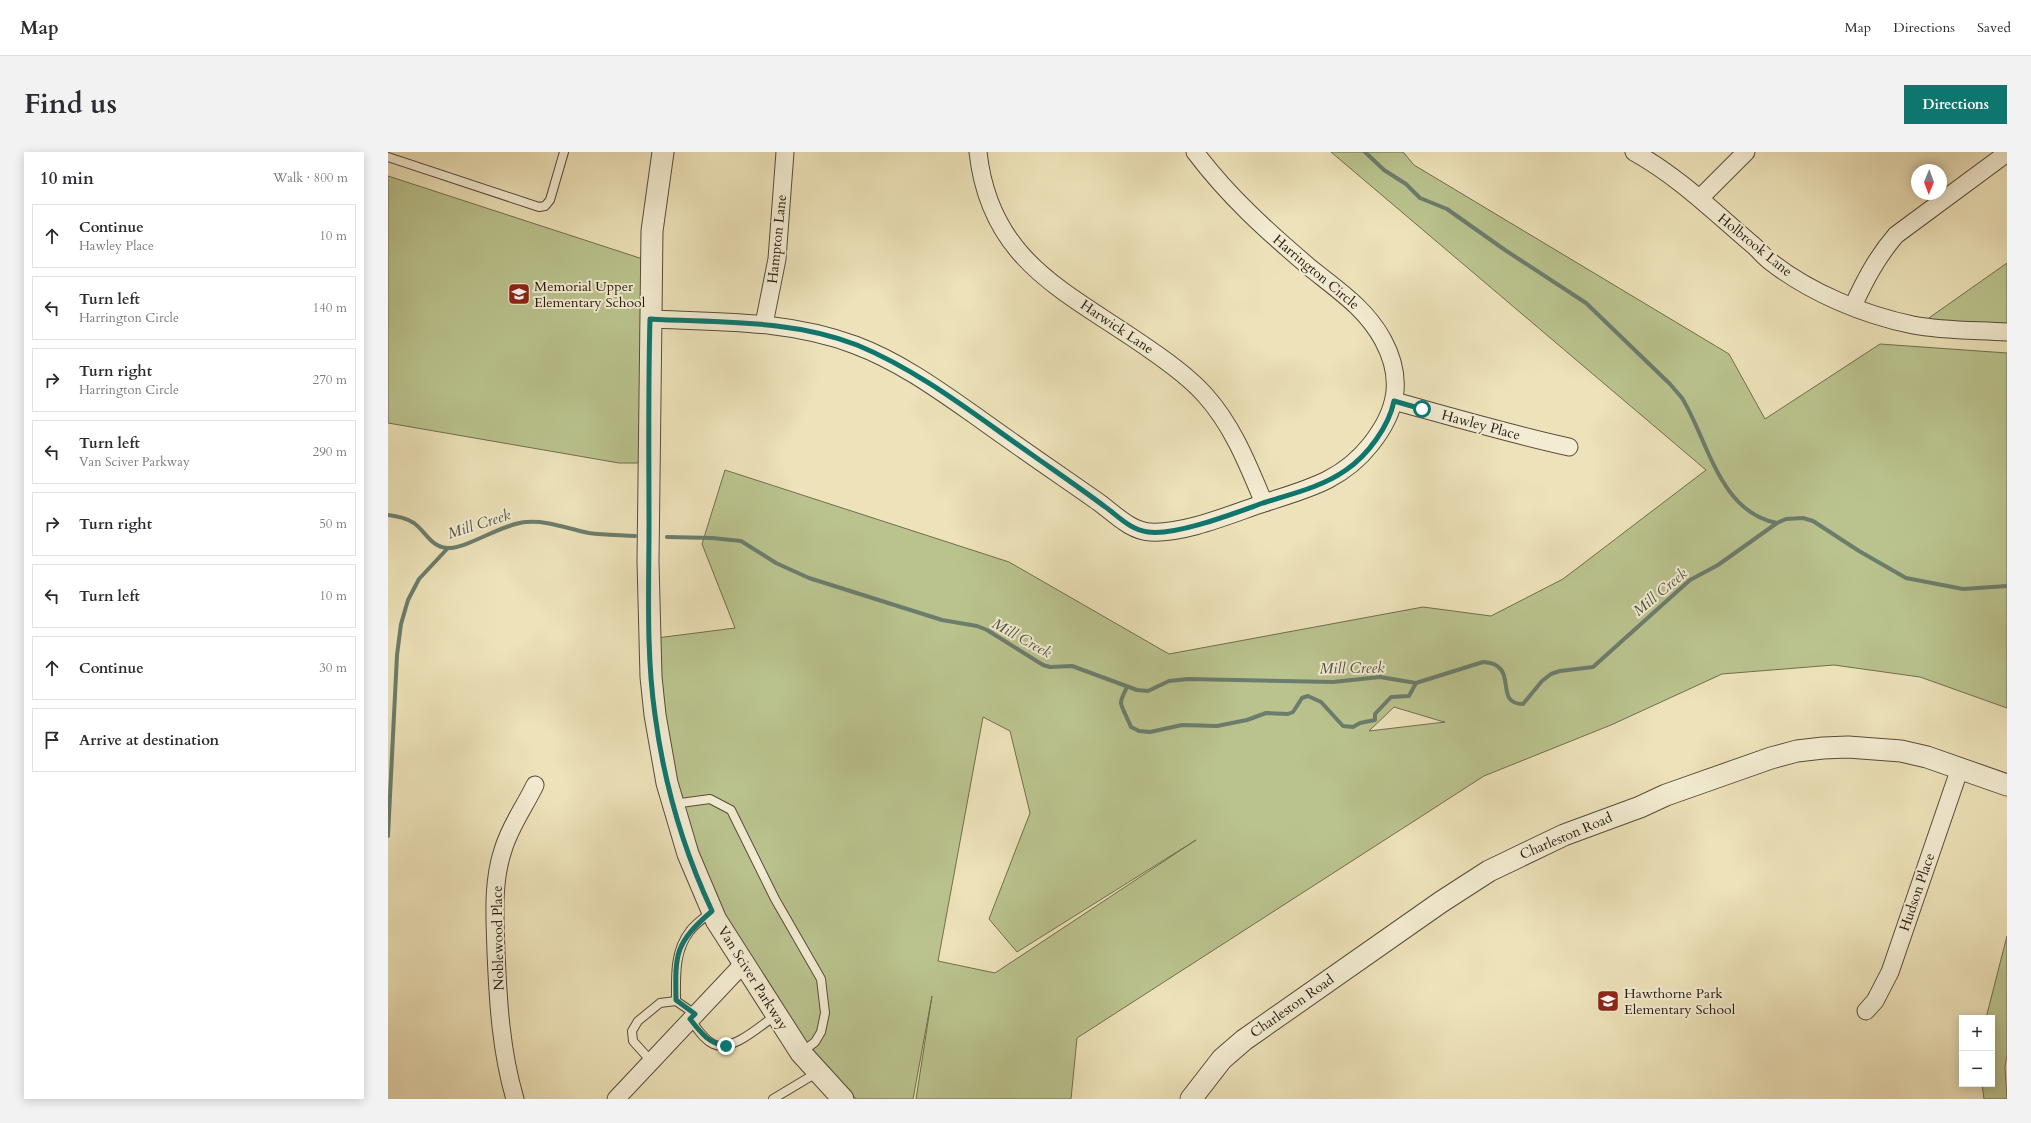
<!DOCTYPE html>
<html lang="en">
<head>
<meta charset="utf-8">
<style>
  :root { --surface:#fff; --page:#f2f2f3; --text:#2b2b33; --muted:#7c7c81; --line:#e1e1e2; --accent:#0f766e }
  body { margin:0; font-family:Cardo,serif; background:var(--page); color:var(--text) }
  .controls { position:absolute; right:12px; bottom:12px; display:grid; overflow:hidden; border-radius:0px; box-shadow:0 2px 10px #0003 }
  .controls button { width:36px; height:36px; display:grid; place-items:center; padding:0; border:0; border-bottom:1px solid var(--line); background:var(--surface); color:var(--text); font:20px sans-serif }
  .compass { position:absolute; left:1523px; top:12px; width:36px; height:36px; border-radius:50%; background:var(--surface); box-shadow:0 2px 10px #0003; rotate:181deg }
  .stop { position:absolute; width:12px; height:12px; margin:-9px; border:3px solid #0f766e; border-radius:50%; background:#fff }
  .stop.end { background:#0f766e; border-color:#fff; box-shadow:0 1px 4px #0008 }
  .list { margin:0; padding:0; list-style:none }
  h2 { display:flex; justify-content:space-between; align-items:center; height:52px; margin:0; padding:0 16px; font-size:17px }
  h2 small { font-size:13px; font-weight:400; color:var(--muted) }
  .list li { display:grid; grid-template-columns:26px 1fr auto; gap:12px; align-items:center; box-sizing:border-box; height:64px; margin:0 8px 8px; padding:0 8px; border:1px solid var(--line); border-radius:0px }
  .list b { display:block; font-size:15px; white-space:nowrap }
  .list p { margin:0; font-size:13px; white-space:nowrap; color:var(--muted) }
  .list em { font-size:13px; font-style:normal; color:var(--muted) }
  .icon { flex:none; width:22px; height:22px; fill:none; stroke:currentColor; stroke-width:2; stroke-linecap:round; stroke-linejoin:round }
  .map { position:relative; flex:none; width:1619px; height:947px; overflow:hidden; border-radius:0px }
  header { display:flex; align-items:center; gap:24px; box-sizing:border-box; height:56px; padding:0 20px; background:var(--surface); border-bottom:1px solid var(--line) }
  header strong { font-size:19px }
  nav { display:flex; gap:22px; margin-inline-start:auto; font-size:14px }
  .intro { display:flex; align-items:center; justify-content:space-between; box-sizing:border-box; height:96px; padding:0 24px }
  h1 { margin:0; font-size:28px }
  .button { padding:10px 18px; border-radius:0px; background:var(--accent); color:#fff; font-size:14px; font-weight:700 }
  main { display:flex; gap:24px; padding:0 24px }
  aside { flex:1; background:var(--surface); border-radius:0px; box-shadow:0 2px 10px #0003 }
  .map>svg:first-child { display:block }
  .green { fill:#bac38e; stroke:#706e4f; fill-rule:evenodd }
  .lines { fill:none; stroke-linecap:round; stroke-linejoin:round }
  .stream { stroke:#6b7d6c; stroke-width:4 }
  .service-casing { stroke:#574c3a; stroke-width:10 }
  .minor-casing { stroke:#574c3a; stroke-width:19 }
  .tertiary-casing { stroke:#574c3a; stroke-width:23 }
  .service { stroke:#f3ecd2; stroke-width:8 }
  .minor { stroke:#f3ecd2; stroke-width:17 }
  .tertiary { stroke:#f3ecd2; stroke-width:21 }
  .route { stroke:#0f766e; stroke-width:5 }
  .labels { text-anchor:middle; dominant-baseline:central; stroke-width:4; stroke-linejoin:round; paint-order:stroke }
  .street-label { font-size:14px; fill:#251a10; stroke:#f3ecd2 }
  .poi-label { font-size:14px; fill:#251a10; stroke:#f3ecd2; text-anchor:start }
  .water-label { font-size:15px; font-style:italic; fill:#4e5446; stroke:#f3ecd2 }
</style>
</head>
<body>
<header>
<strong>Map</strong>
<nav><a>Map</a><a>Directions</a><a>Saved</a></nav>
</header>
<div class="intro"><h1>Find us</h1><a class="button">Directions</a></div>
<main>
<aside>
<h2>10 min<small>Walk · 800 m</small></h2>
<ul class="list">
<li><svg class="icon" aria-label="ahead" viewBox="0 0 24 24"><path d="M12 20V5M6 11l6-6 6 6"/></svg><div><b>Continue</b><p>Hawley Place</p></div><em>10 m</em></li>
<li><svg class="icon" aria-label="left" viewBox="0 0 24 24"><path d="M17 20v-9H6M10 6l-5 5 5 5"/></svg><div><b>Turn left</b><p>Harrington Circle</p></div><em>140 m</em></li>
<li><svg class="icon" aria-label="right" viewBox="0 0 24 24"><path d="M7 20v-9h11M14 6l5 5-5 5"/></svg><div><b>Turn right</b><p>Harrington Circle</p></div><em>270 m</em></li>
<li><svg class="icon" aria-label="left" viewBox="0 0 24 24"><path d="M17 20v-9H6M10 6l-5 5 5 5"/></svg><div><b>Turn left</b><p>Van Sciver Parkway</p></div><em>290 m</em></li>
<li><svg class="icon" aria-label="right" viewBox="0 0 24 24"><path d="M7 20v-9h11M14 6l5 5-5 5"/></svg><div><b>Turn right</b></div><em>50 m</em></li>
<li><svg class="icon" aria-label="left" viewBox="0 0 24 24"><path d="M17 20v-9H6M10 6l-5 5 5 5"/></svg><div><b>Turn left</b></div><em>10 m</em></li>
<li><svg class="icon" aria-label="ahead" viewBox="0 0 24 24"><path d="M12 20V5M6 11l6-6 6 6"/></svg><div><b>Continue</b></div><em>30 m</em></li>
<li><svg class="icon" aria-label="arrive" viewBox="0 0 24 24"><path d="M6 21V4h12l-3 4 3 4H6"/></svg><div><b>Arrive at destination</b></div></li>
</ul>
</aside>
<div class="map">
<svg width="1619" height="947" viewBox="0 0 1619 947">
  <rect width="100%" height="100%" fill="#ede2b9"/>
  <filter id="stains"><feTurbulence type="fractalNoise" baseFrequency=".005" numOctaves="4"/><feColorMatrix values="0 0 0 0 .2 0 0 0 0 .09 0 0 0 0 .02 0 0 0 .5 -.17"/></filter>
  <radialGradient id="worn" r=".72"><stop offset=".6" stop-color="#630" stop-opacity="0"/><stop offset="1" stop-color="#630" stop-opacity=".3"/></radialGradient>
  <g class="green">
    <path d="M 943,0 L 1015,0 L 1026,13 L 1341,202 L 1377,267 L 1492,192 L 1619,201 L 1619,556 L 1532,525 L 1446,513 L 1334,522 L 1223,573 L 1096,624 L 689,886 L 683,947 L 528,947 L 544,844 L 525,947 L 468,947 L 347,808 L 266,567 L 261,487 L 347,476 L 314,392 L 337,318 L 621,410 L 781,502 L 1035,455 L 1103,464 L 1175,427 L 1318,318 ZM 1006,555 L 1056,570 L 1057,570 L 981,579 ZM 595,565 L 622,579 L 642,661 L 601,767 L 629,800 L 808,688 L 607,821 L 550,809 Z"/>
    <polygon points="0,24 264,110 262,311 231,311 0,271"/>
    <polygon points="1619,111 1619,172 1538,168"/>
    <polygon points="1619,784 1619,903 1617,915 1619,947 1596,947 1594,932 1604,932 1604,866 1598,866"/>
  </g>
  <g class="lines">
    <g class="stream">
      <path d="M 977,0 L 996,18 L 1018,32 L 1032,46 L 1059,57 L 1117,98 L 1198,151 L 1282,232 L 1294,246 C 1320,288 1331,360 1389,371"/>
      <path d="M 0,363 C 9,364 18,366 26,371 C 38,380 43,395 59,396 C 79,397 113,372 138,370 C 159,368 180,377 201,381 C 216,383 231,383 247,384"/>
      <path d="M 279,385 L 324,386 L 353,389 L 388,411 L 421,426 L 554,468 L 589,474 L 599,478 L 655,513 L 662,515 L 684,514 L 749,538 L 760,539 L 781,529 L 800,527 L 945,530 L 992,525 L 1028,531 L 1095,510 C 1133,512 1104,552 1135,552 L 1154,529 L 1163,522 L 1172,519 L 1205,515 L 1302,428 L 1330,413 L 1389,371 L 1398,367 L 1415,366 L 1425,369 L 1471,399 L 1518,426 L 1575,437 L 1619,434"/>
      <path d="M 739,535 C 737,540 733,546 733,551 C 733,555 741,569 743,575 L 751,579 L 762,580 L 794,573 L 829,574 L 859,568 L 878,561 L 900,562 L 905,560 L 914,546 L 920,544 L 933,550 L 955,574 L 965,575 L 972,571 L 987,568 L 987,562 L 1003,545 L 1021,544 L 1028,531"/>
      <polyline points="0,684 9,503 13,472 20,448 31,427 60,396"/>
    </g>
    <g class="service-casing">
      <g id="service">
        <polyline points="0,5 151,55 157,54 162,48 176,0"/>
        <polyline points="285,652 322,647 343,658 387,747 433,827 437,861 433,880 427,890 414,900"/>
        <path d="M 288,849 C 288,825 286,799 302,779 C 307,772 316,766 323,760"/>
        <path d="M 302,867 C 309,876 315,887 325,892 C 344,901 373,873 388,863"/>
        <polyline points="263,909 245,889 244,879 250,869 272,851 288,849 307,862"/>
        <polyline points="385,947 430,920"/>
      </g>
    </g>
    <g class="minor-casing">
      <g id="minor">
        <path d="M 590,0 C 602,111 680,140 761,197 C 780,210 801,225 817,243 C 845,274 860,313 876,351"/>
        <path d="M 1246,0 C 1291,25 1326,60 1365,93 C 1371,98 1376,105 1383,110 C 1423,141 1476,163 1525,173 C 1556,179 1588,178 1619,180"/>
        <polyline points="1312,46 1358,0"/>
        <path d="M 1465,154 C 1477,128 1489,105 1508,83 L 1619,1"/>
        <path d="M 262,167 C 331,170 401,168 467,193 C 510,209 548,236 585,262 C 625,291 666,319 706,347 C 723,358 741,379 762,380 C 797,382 843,362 876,351 C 919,337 954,329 983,292 C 1009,259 1016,227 995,188 C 977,155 948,137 920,114 C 879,79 840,44 807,0"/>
        <polyline points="376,172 389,107 397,0"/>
        <path d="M 1006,249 C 1064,265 1122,282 1181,295"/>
        <polyline points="1478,859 1487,849 1502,820 1572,616"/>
        <path d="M 127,947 C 113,900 110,849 108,800 C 107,766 104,731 115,698 C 122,674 137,654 147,633"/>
        <polyline points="228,947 356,811"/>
      </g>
    </g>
    <g class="tertiary-casing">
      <g id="tertiary">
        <polyline points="275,0 264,79 260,410 263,525 267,563 279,631 300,702 328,768 413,901 455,947"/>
        <polyline points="803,947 834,907 856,888 1053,750 1101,719 1176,683 1252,655 1278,643 1383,606 1409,599 1435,596 1460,595 1513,599 1539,605 1619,633"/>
      </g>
    </g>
    <use href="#service" class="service"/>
    <use href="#minor" class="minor"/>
    <use href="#tertiary" class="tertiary"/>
  </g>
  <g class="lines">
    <path class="route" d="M 338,894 C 320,891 313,881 302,867 L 307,862 L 288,848 C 287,801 287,791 324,759 C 295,697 276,631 267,563 C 258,500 261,436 261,373 C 261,304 260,236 262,167 C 331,171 403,167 469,193 C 532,219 587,263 643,302 C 667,319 692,336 716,354 C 729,363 742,378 760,380 C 788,384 847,361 875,351 C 903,342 934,335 958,318 C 980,303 1001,274 1006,249 L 1034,257"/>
  </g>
  <defs>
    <g id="school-square" transform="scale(1.15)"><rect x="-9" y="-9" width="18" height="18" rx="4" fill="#8f2418" stroke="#f3ecd2"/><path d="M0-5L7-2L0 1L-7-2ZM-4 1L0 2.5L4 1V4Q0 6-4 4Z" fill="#fff"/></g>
  </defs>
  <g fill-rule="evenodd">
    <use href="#school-square" x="131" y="142"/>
    <use href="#school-square" x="1220" y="849"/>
  </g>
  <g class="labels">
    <g class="street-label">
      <text transform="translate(389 87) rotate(-84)">Hampton Lane</text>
      <text transform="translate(1367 93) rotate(39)">Holbrook Lane</text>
      <text transform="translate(928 120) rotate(40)">Harrington Circle</text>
      <text transform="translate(729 175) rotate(34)">Harwick Lane</text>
      <text transform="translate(1093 273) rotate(15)">Hawley Place</text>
      <text transform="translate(1178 684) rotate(-23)">Charleston Road</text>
      <text transform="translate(1529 740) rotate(-71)">Hudson Place</text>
      <text transform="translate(110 786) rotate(-91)">Noblewood Place</text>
      <text transform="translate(365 826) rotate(58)">Van Sciver Parkway</text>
      <text transform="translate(904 854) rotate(-35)">Charleston Road</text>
    </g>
    <g class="poi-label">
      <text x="146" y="134">Memorial Upper<tspan x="146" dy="16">Elementary School</tspan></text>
      <text x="1236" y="841">Hawthorne Park<tspan x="1236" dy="16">Elementary School</tspan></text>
    </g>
    <g class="water-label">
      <text transform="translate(91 372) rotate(-18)">Mill Creek</text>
      <text transform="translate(1272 440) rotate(-40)">Mill Creek</text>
      <text transform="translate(634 486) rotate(29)">Mill Creek</text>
      <text transform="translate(964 516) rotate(-1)">Mill Creek</text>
    </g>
  </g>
  <rect width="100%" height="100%" filter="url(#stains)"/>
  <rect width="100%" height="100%" fill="url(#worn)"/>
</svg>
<div class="controls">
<button>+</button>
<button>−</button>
</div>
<svg class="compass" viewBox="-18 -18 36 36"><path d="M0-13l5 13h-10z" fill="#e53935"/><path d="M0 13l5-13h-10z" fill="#7c7c81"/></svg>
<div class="stop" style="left:1034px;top:257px"></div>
<div class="stop end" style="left:338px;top:894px"></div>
</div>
</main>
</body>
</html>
